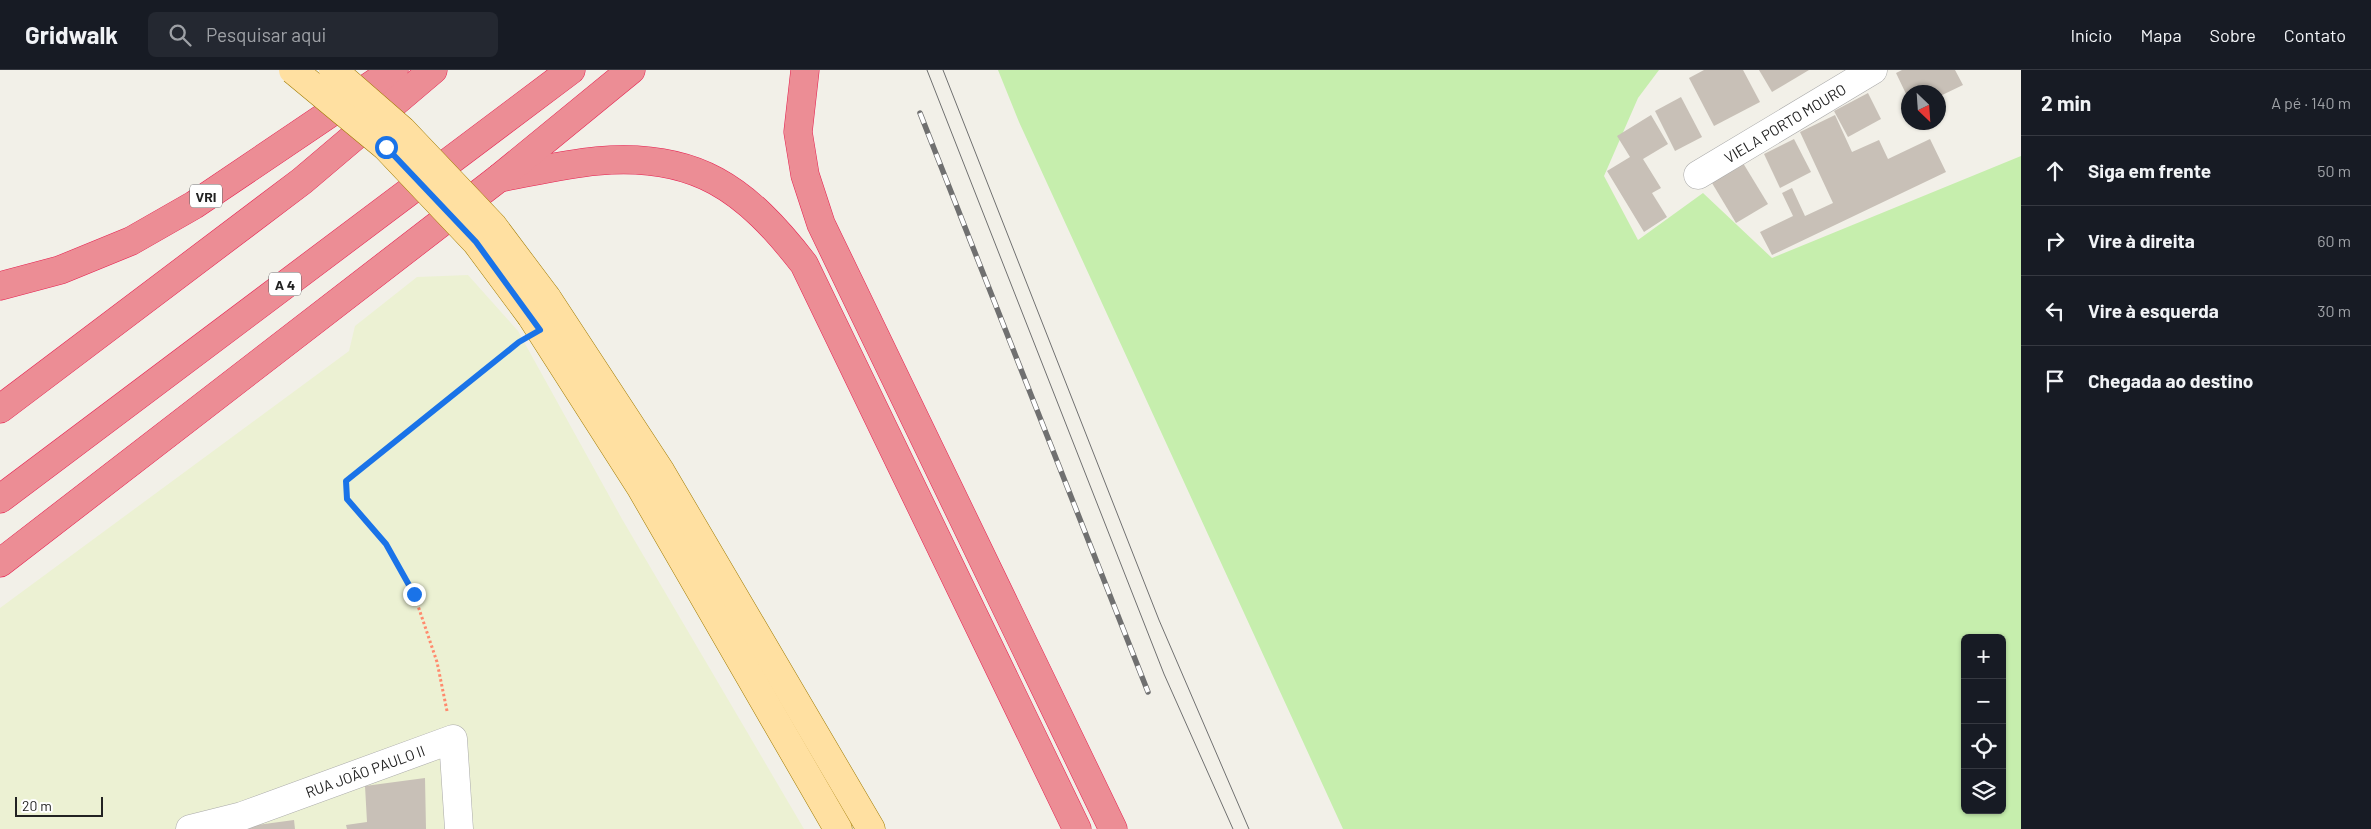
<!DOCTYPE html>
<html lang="pt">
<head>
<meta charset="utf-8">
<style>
  :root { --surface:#171b24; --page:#242831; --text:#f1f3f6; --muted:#9ea1a6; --line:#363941 }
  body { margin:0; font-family:Barlow,sans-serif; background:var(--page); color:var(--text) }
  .controls { position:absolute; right:15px; bottom:15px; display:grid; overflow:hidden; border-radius:8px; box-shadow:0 1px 4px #0004 }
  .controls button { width:45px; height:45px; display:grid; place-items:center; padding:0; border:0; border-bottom:1px solid var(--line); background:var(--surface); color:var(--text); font:25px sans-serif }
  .compass { position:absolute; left:1901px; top:15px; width:45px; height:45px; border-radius:50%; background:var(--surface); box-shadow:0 1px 4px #0004; rotate:155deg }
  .scale { position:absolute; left:15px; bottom:12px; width:88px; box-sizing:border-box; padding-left:5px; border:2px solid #222; border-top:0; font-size:14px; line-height:18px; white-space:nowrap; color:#222; -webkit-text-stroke:4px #fff; paint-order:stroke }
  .stop { position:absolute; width:15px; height:15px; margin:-11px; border:4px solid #1a73e8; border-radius:50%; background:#fff }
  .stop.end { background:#1a73e8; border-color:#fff; box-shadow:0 1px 5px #0008 }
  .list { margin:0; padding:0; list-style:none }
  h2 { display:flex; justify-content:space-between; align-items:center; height:65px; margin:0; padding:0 20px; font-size:21px }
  h2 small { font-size:16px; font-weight:400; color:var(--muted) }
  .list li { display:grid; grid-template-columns:32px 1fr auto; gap:15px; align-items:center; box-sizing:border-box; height:70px; padding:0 20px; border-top:1px solid var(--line) }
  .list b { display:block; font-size:19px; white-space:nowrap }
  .list em { font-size:16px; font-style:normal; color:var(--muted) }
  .icon { flex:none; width:28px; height:28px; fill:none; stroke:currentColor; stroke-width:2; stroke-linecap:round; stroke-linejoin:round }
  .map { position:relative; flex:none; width:2021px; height:759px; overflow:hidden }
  header { display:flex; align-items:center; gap:30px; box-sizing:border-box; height:70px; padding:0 25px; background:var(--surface); border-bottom:1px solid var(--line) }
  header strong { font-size:24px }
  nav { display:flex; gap:28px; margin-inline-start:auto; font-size:18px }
  .search { width:350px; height:45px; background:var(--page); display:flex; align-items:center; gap:12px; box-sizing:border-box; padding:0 18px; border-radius:8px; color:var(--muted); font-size:19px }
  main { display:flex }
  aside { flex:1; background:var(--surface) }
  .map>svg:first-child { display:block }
  .farmland { fill:#ecf1d3 }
  .grass { fill:#c6eead; fill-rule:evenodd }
  .building { fill:#c8c0b7 }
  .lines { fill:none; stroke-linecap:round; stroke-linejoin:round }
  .minor-casing { stroke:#a9a9a9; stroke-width:29 }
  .major-casing { stroke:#a07b00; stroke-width:29 }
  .highway-casing { stroke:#e52150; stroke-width:29 }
  .path { stroke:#ff8a6d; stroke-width:3; stroke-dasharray:2.5 2.5; stroke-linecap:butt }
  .minor { stroke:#fff; stroke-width:28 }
  .major { stroke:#ffe0a1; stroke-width:28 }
  .highway { stroke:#ec8d95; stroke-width:28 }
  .tram { stroke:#707070; stroke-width:1 }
  .rail-casing { stroke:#707070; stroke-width:5.5 }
  .rail { stroke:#fff; stroke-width:4; stroke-dasharray:11; stroke-linecap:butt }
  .major-bridge-casing { stroke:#a07b00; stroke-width:29; stroke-linecap:butt }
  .major-bridge { stroke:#ffe0a1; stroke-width:28 }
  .route { stroke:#1a73e8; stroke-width:6 }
  .labels { text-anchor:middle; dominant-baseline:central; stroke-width:4; stroke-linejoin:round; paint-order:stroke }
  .shield { fill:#fff; stroke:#646464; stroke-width:1 }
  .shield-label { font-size:14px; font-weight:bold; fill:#222 }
  .street-label { font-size:15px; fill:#222; stroke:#fff }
</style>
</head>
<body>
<header>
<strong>Gridwalk</strong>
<div class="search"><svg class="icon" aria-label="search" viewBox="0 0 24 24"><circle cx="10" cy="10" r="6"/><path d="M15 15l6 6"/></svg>Pesquisar aqui</div>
<nav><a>Início</a><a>Mapa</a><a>Sobre</a><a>Contato</a></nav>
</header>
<main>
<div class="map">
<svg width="2021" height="759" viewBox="0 0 2021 759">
  <rect width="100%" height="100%" fill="#f2f0e8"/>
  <polygon class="farmland" points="468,205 518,261 622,449 804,759 0,759 0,538 349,281 355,256 417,207"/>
  <path class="grass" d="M 998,0 L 1659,0 L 1638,28 L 1604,106 L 1638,170 L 1703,123 L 1772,188 L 2021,86 L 2021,759 L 1343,759 L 1019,52 ZM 1965,568 L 2002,568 L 2002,740 L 1965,740 Z"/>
  <g class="building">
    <polygon points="1704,0 1743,0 1760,32 1714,56 1689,8"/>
    <polygon points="1759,0 1809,0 1772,22"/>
    <polygon points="1902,0 1955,0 1963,15 1938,27 1938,22 1908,22 1908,28 1896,3"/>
    <polygon points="1868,23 1881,49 1848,67 1834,41"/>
    <polygon points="1681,27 1702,67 1675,81 1655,41"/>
    <polygon points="1651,45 1668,74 1643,89 1661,118 1652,123 1667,147 1644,162 1607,101 1630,87 1617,66"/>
    <polygon points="1835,45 1852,82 1879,70 1888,89 1930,69 1946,102 1772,185 1760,162 1793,146 1782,123 1792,118 1805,146 1833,133 1800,62"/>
    <polygon points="1794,69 1811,102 1780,118 1764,84"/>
    <polygon points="1743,93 1768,134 1736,153 1712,113"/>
    <polygon points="425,708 426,759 347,759 346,755 367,752 365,716"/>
    <polygon points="294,750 295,759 243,759 257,755"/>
  </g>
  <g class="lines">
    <g class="minor-casing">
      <g id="minor">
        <polyline points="1698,105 1873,0"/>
        <polyline points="190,759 242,746 453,669 459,759"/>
      </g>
    </g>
    <g class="major-casing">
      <g id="major">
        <polyline points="547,228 661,402 871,759"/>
        <polyline points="531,246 641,418 838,759"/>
      </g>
    </g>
    <g class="highway-casing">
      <g id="highway">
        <polyline points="805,0 798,62 805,105 821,154 1113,759"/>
        <path d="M 499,108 C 532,102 565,94 597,91 C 696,82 746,119 804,194 L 1077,759"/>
        <polyline points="0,216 60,200 131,171 194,135 394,0"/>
        <polyline points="0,339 302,111 433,0"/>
        <polyline points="0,429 571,0"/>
        <polyline points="0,493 499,108 631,0"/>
      </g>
    </g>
    <polyline class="path" points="447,641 437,592 414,524 386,474 347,429 346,411 515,275"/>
    <use href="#minor" class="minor"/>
    <use href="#major" class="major"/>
    <use href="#highway" class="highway"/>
    <g class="tram">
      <polyline points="927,0 1164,604 1233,759"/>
      <polyline points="943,0 1159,550 1249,759"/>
    </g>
    <g class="rail-casing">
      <polyline id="rail" points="920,43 1148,622"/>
    </g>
    <use href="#rail" class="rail"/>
    <g class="major-bridge-casing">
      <g id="major-bridge">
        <polyline points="293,0 386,77 476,172 531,246"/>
        <polyline points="333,0 402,60 493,156 547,228"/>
      </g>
    </g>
    <use href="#major-bridge" class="major-bridge"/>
  </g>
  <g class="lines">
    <polyline class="route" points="386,77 476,172 540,260 519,272 346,411 347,429 386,474 414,524"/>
  </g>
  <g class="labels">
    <g class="shield">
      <rect x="190" y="114.5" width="32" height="23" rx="4"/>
      <rect x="269" y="202.5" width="32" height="23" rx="4"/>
    </g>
    <g class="shield-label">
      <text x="206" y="126">VRI</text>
      <text x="285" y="214">A 4</text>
    </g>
    <g class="street-label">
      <text transform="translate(1785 53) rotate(-31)">VIELA PORTO MOURO</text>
      <text transform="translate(365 701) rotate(-20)">RUA JOÃO PAULO II</text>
    </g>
  </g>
</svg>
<div class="controls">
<button>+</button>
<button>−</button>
<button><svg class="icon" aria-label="locate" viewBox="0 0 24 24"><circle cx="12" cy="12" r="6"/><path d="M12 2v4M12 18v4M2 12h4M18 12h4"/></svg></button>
<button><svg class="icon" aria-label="layers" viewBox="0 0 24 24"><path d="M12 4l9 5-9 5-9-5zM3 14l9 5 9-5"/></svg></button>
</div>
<svg class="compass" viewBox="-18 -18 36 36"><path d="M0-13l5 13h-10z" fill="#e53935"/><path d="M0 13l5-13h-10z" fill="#9ea1a6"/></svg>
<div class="scale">20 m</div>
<div class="stop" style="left:386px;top:77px"></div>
<div class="stop end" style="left:414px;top:524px"></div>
</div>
<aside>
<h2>2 min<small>A pé · 140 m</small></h2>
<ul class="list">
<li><svg class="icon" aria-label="ahead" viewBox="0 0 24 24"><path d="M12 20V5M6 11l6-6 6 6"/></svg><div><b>Siga em frente</b></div><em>50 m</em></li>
<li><svg class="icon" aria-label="right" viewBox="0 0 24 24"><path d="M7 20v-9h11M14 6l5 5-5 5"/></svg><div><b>Vire à direita</b></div><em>60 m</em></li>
<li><svg class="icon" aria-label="left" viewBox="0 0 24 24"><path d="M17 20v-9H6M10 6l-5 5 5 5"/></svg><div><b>Vire à esquerda</b></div><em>30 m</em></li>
<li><svg class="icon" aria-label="arrive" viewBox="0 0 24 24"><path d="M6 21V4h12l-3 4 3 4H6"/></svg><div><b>Chegada ao destino</b></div></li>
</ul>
</aside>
</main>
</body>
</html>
